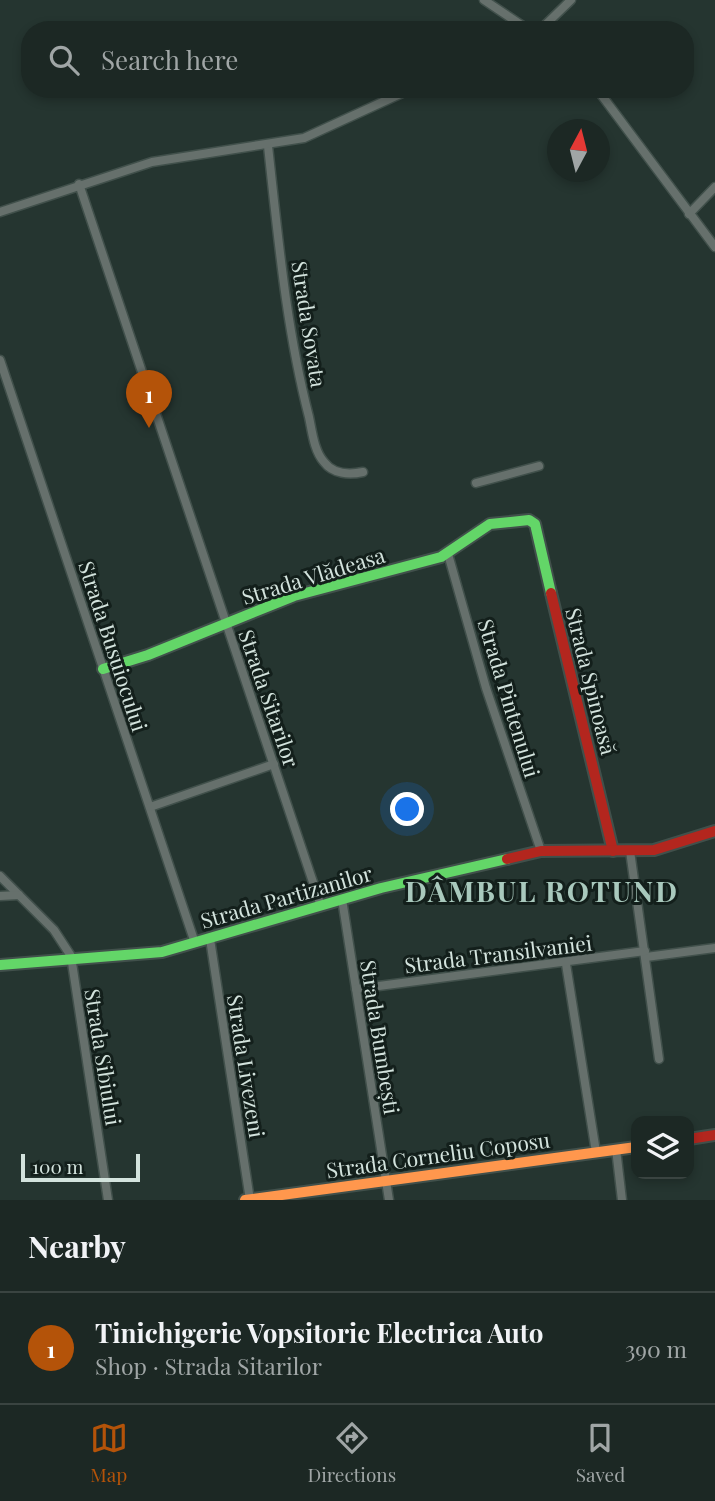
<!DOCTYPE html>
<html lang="en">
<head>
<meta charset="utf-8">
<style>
  :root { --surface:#1c2824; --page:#25302c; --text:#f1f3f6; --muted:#a0a6a6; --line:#3a4441; --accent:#b45309 }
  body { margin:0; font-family:"Playfair Display",serif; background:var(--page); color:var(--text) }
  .controls { position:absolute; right:21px; bottom:21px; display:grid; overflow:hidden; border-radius:14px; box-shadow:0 4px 10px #0003 }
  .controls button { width:63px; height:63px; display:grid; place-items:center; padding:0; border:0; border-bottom:2px solid var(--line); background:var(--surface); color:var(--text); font:35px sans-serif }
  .compass { position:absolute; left:547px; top:119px; width:63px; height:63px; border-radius:50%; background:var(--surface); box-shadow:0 4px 10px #0003; rotate:7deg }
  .scale { position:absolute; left:21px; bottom:18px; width:119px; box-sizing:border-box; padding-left:7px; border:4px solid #d3e3dd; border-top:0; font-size:19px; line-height:24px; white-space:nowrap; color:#d3e3dd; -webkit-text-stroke:5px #131f1b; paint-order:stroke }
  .you { position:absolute; left:408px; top:810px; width:24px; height:24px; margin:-18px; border:5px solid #fff; border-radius:50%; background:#1a73e8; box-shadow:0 0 0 10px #1a73e833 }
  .badge { display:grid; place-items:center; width:46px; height:46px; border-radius:50%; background:var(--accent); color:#fff; font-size:23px; font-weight:700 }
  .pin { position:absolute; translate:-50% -58px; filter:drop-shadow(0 2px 4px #0008) }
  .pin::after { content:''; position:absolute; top:37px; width:24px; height:21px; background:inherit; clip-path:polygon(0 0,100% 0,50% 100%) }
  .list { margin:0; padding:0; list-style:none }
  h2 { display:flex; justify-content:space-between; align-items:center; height:91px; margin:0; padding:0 28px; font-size:30px }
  h2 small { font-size:23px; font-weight:400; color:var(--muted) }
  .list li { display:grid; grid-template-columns:46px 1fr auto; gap:21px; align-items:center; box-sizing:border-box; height:112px; padding:0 28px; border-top:2px solid var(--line) }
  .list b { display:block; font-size:26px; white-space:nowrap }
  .list p { margin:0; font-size:23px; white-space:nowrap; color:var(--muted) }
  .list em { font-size:23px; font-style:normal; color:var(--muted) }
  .icon { flex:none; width:38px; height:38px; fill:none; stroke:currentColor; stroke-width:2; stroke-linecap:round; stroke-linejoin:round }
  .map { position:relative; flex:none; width:715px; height:1200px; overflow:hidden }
  .search { position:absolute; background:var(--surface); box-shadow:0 4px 10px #0003; left:21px; right:21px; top:21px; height:77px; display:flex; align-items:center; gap:18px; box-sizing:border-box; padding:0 24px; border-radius:28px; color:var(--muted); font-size:26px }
  .sheet { height:203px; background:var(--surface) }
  nav { display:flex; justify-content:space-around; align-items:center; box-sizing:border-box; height:98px; border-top:2px solid var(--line); background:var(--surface); font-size:19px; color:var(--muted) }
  nav a { display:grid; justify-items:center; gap:4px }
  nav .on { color:var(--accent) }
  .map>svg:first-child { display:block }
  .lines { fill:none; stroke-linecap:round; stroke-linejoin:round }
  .street-casing { stroke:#41504b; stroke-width:11 }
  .fast-casing { stroke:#41504b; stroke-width:14 }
  .slow-casing { stroke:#41504b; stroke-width:14 }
  .jam-casing { stroke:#41504b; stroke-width:14 }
  .street { stroke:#66706c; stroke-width:8 }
  .fast { stroke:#63d668; stroke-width:10 }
  .slow { stroke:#ff974d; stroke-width:10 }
  .jam { stroke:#b3261e; stroke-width:10 }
  .labels { text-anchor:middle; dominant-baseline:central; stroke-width:6; stroke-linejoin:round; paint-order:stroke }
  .street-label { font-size:21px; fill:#d3e3dd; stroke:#131f1b }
  .district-label { font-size:28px; font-weight:bold; letter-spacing:2px; fill:#a9c9bd; stroke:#131f1b }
</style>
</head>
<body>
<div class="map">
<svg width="715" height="1200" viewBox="0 0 715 1200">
  <rect width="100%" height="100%" fill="#253530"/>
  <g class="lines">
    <g class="street-casing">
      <g id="street">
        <polyline points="484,0 529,30"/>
        <polyline points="540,30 571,0"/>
        <polyline points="597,89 715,247"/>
        <path d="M 268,146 C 278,236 286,328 309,417 C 312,431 314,451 324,462 C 333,474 349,475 363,472"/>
        <polyline points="79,184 321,906"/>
        <polyline points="0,212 152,162 304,138 411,89"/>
        <polyline points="689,214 715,187"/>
        <polyline points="0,360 195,943"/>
        <polyline points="476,483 539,466"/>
        <polyline points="448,554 486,688 541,851"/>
        <polyline points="150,807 274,764"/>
        <polyline points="630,851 659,1059"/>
        <polyline points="0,876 54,930 71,956 108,1200"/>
        <polyline points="0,896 19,895"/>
        <polyline points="342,899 389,1200"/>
        <polyline points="210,939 250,1200"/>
        <polyline points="646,957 715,948"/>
        <polyline points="566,964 596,1152"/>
        <polyline points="356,989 645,951"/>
        <polyline points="616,1149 622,1200"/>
      </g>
    </g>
    <g class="fast-casing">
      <g id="fast">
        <polyline points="103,669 148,655 294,596 441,557 490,524 529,520 535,524 551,593"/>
        <polyline points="0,965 162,952 381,888 507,859"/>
      </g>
    </g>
    <g class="slow-casing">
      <polyline id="slow" points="245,1200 636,1147"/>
    </g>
    <g class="jam-casing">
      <g id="jam">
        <polyline points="551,593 613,851"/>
        <polyline points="507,859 541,851 654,850 715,831"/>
        <polyline points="689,1139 715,1135"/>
      </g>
    </g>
    <use href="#street" class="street"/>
    <use href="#fast" class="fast"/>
    <use href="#slow" class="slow"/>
    <use href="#jam" class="jam"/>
  </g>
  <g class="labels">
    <g class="street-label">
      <text transform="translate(310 324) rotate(81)">Strada Sovata</text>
      <text transform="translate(313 575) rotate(-17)">Strada Vlădeasa</text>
      <text transform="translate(114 646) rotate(72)">Strada Busuiocului</text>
      <text transform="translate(592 681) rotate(76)">Strada Spinoasă</text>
      <text transform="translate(270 698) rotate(71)">Strada Sitarilor</text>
      <text transform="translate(510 698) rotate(73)">Strada Pintenului</text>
      <text transform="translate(286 896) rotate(-16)">Strada Partizanilor</text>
      <text transform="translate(498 953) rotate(-7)">Strada Transilvaniei</text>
      <text transform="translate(381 1037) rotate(81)">Strada Bumbești</text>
      <text transform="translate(104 1057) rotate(81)">Strada Sibiului</text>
      <text transform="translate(247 1066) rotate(81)">Strada Livezeni</text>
      <text transform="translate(438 1154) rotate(-8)">Strada Corneliu Coposu</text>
    </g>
    <g class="district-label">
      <text x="542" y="890">DÂMBUL ROTUND</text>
    </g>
  </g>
</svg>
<div class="controls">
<button><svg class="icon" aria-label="layers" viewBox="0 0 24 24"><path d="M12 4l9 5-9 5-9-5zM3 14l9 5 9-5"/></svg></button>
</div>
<svg class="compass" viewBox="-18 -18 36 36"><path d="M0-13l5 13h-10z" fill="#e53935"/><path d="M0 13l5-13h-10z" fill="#a0a6a6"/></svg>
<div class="scale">100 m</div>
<div class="you"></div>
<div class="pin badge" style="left:149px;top:428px">1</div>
<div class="search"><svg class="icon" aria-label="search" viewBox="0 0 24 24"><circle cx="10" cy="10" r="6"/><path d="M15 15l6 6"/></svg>Search here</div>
</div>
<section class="sheet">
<h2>Nearby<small></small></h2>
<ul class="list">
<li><span class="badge">1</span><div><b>Tinichigerie Vopsitorie Electrica Auto</b><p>Shop · Strada Sitarilor</p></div><em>390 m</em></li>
</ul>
</section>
<nav>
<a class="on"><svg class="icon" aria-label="map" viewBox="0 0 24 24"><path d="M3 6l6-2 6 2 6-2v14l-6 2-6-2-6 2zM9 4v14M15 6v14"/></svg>Map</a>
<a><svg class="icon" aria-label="directions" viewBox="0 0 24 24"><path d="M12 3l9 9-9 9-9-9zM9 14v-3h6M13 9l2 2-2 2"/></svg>Directions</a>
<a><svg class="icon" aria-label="saved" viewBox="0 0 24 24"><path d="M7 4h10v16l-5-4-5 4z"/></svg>Saved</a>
</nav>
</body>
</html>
